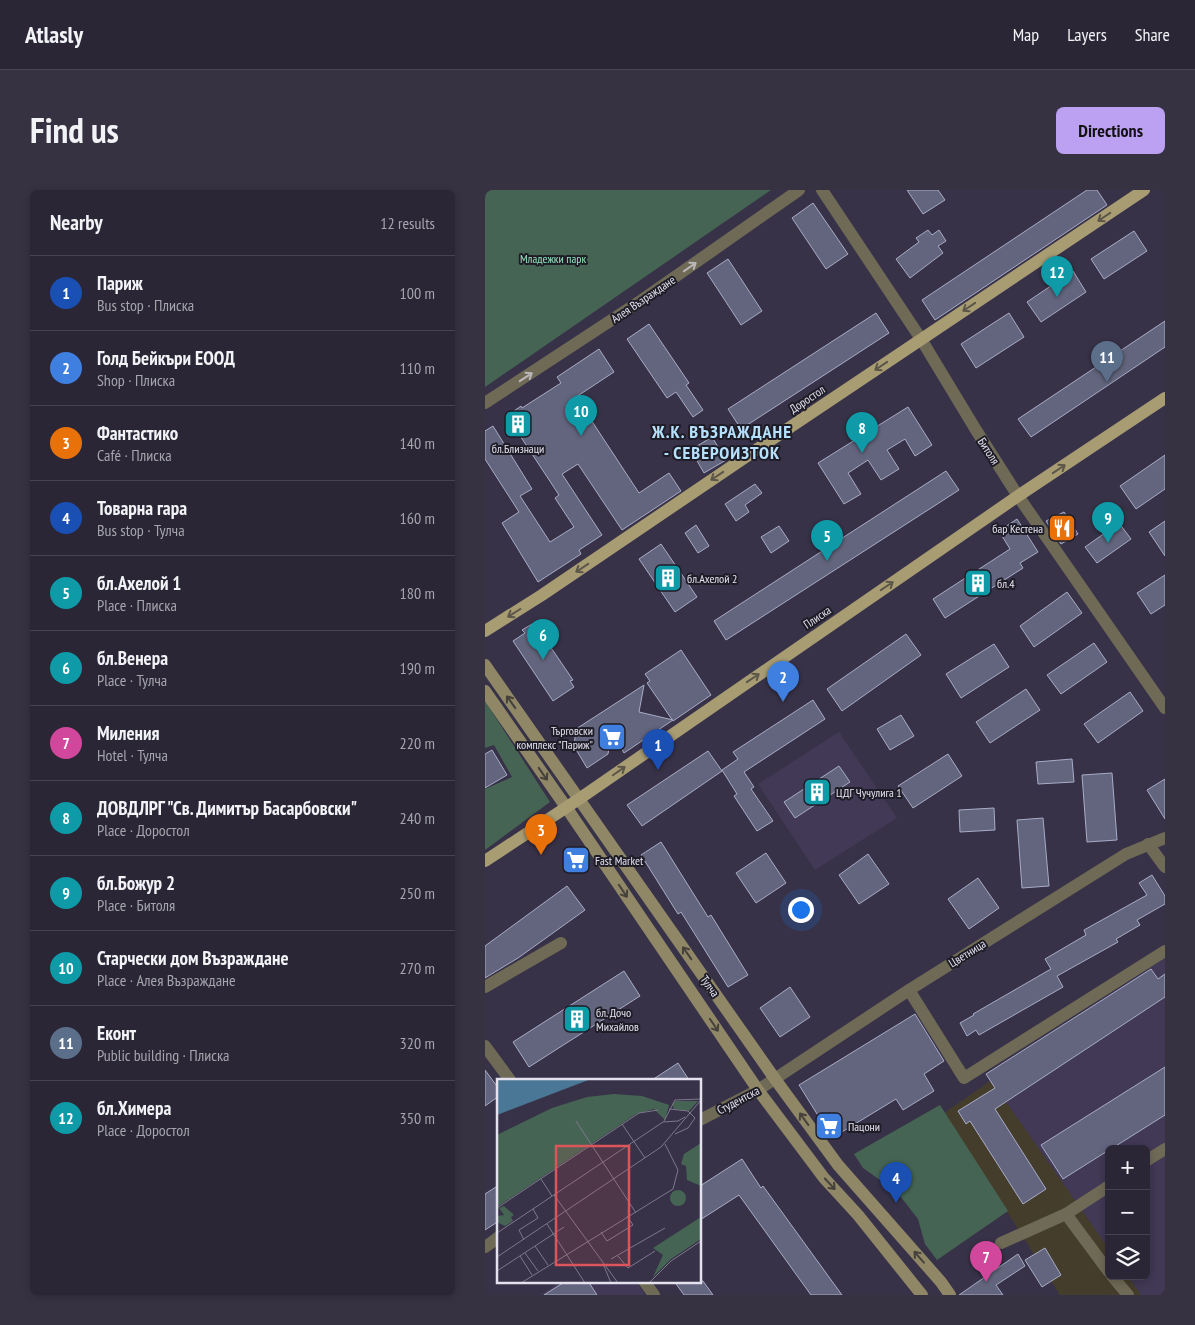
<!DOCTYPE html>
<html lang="en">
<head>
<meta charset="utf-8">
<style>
  :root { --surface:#2a2636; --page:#363242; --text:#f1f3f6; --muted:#a5a5ad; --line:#464351; --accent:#bca0f2 }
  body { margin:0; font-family:"PT Sans Narrow",sans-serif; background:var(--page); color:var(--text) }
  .controls { position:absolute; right:15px; bottom:15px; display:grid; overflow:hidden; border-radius:8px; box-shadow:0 2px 8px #0003 }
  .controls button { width:45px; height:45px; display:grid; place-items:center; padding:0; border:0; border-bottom:1px solid var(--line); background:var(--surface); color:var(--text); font:25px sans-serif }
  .you { position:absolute; left:315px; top:719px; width:18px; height:18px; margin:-12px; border:4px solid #fff; border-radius:50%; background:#1a73e8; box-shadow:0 0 0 8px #1a73e833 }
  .badge { display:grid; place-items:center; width:32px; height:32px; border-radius:50%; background:var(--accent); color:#fff; font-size:16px; font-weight:700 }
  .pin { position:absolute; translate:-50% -41px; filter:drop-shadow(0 1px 2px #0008) }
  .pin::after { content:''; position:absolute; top:26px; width:18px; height:15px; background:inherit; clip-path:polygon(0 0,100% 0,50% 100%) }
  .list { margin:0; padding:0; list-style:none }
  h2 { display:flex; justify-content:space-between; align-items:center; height:65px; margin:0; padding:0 20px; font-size:21px }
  h2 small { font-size:16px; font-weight:400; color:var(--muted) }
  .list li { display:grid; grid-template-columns:32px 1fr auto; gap:15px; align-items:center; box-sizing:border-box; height:75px; padding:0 20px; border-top:1px solid var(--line) }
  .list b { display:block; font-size:19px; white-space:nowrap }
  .list p { margin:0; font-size:16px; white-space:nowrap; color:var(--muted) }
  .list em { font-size:16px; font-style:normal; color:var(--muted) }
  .icon { flex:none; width:28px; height:28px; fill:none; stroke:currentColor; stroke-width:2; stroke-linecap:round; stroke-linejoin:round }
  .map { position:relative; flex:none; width:680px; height:1105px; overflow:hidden; border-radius:8px }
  header { display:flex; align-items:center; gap:30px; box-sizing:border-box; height:70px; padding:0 25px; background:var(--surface); border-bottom:1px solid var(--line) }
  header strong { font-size:24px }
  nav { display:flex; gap:28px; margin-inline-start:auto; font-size:18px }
  .intro { display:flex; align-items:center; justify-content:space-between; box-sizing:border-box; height:120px; padding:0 30px }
  h1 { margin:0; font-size:35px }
  .button { padding:12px 22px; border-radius:8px; background:var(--accent); color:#111; font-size:18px; font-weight:700 }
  main { display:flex; gap:30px; padding:0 30px }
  aside { flex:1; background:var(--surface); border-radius:8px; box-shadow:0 2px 8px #0003 }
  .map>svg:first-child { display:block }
  .industrial { fill:#453d2c; fill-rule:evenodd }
  .built { fill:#413955 }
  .green { fill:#456453 }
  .building { fill:#62657d; stroke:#a9acc7 }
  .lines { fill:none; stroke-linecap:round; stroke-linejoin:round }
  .street { stroke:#6f6a56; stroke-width:12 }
  .secondary { stroke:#8f8766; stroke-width:12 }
  .primary { stroke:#a89c73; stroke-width:12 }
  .oneway { stroke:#5c5649 }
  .oneway2 { stroke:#bcb8ba }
  .oneway3 { stroke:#46413c }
  .labels { text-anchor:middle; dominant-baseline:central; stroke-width:4; stroke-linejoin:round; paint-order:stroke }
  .park-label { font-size:12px; fill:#94e3b9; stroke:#1e1c26 }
  .street-label { font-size:12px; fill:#e5e2f0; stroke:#1e1c26 }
  .poi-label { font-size:12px; fill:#e5e2f0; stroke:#1e1c26; text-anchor:start }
  .district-label { font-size:18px; font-weight:bold; letter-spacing:1px; fill:#b5e1fd; stroke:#1e1c26 }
  .inset-road { fill:none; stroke:#7d788b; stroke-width:1 }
  .view { fill:#da565a; fill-opacity:0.15; stroke:#da565a; stroke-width:2.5 }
  .inset-edge { fill:none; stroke:#e5e2f0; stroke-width:2.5 }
</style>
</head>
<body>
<header>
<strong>Atlasly</strong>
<nav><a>Map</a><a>Layers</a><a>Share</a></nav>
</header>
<div class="intro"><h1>Find us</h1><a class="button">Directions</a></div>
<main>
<aside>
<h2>Nearby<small>12 results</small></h2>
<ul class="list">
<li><span class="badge" style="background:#1a4fb4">1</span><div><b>Париж</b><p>Bus stop · Плиска</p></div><em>100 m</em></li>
<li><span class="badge" style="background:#3f7fe0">2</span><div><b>Голд Бейкъри ЕООД</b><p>Shop · Плиска</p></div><em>110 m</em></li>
<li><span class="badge" style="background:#e8710a">3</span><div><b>Фантастико</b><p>Café · Плиска</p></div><em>140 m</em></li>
<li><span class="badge" style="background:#1a4fb4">4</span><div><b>Товарна гара</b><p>Bus stop · Тулча</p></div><em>160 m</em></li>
<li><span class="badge" style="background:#0f9aa8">5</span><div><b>бл.Ахелой 1</b><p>Place · Плиска</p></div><em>180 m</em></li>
<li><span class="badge" style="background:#0f9aa8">6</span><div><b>бл.Венера</b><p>Place · Тулча</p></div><em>190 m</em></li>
<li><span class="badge" style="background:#d1479c">7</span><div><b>Миления</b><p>Hotel · Тулча</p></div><em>220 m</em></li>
<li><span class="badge" style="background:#0f9aa8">8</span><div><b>ДОВДЛРГ &quot;Св. Димитър Басарбовски&quot;</b><p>Place · Доростол</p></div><em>240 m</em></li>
<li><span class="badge" style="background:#0f9aa8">9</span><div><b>бл.Божур 2</b><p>Place · Битоля</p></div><em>250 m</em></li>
<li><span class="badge" style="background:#0f9aa8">10</span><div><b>Старчески дом Възраждане</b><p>Place · Алея Възраждане</p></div><em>270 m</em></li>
<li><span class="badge" style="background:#5c6f8a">11</span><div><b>Еконт</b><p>Public building · Плиска</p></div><em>320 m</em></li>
<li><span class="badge" style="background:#0f9aa8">12</span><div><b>бл.Химера</b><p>Place · Доростол</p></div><em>350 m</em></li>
</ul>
</aside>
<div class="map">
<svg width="680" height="1105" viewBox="0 0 680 1105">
  <rect width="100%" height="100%" fill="#383248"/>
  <path class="industrial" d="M 680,770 L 680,1105 L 575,1105 L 459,923 ZM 624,959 L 661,959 L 661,1086 L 624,1086 Z"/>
  <g class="built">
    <polygon points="354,542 412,628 330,680 273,594"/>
    <polygon points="680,768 680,1105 656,1105 643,1086 661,1086 661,959 624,959 624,1059 503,886"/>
    <polygon points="76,1091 151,1091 160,1105 55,1105"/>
  </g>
  <g class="green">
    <polygon points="0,0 286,0 0,197"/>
    <polygon points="0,511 65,612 0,660 0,599 27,587 9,555 0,558"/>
    <polygon points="455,915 523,1021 452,1070 440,1054 433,1029 412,1002 378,978 369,964"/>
  </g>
  <g class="building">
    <polygon points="422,0 453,0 460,10 438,24"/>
    <polygon points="602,0 612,0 622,15 450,130 437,110"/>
    <polygon points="328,13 363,64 341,79 307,28"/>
    <polygon points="443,40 447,45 454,40 461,51 453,56 458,63 425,88 411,69 434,52 431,48"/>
    <polygon points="649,41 662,61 619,89 606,69"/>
    <polygon points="243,69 277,121 256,135 222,83"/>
    <polygon points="588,81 601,102 556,132 542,112"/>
    <polygon points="391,123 404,143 256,239 243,219"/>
    <polygon points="524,123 539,147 491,178 476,154"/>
    <polygon points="680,131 680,157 546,247 533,229"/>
    <polygon points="164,134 204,193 201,195 218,220 208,227 191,202 182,208 142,149"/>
    <polygon points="114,159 129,182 91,207 154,303 184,283 196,301 137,340 93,274 77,284 117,345 94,360 96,364 53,392 17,333 34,322 0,269 0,241 8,236 47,299 35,306 65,352 89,337 70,308 74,305 22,226 36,216 37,218 76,193 72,187"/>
    <polygon points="423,217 447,255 430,266 420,249 402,260 414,279 396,290 383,270 363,283 376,304 359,314 333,273"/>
    <polygon points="227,247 241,270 219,283 211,269 218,265 212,256"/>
    <polygon points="680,265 680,299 651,319 635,296"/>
    <polygon points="461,281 474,300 241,450 229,431"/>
    <polygon points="270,294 277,303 260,315 264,322 251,331 240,314"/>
    <polygon points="579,322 593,344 576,354 561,331"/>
    <polygon points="532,329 553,362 535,373 538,378 460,428 448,409 525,359 514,341"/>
    <polygon points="680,331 680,366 664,342"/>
    <polygon points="634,333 646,349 612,373 600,357"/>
    <polygon points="211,335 224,356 213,363 200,343"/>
    <polygon points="294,336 304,351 286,363 276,347"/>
    <polygon points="176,354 212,407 190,422 154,369"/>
    <polygon points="680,385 680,415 666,424 652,403"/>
    <polygon points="582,402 597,423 549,457 535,436"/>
    <polygon points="47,434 54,444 56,443 88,490 85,491 89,497 68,511 28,451 40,443 37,440"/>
    <polygon points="421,444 436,465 357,521 342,499"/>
    <polygon points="609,453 622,472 576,504 562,485"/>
    <polygon points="509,454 524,477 476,508 461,484"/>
    <polygon points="196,460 226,505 188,531 162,493 165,491 160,484"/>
    <polygon points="159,495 154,522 188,530 139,563 127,540 123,564 102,578 89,556 91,539"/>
    <polygon points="541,499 555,520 505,553 491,532"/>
    <polygon points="645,502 658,521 613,553 599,534"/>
    <polygon points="328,510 340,529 259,582 269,597 266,599 288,631 272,641 249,606 252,604 237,580 253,569 248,562"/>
    <polygon points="416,525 429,546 405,560 392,539"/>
    <polygon points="7,560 22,585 0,598 0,564"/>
    <polygon points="223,561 237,581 157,636 142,615"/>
    <polygon points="463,564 477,586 428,618 413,596"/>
    <polygon points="587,569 589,592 553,594 551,572"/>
    <polygon points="354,576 365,592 310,628 299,612"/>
    <polygon points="627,583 632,650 602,652 597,585"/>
    <polygon points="680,589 680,629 662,600"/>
    <polygon points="509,618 510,640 475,642 474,620"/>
    <polygon points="558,628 564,696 537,698 532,630"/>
    <polygon points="176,652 223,727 226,725 263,785 243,797 196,722 193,724 156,665"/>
    <polygon points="281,663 301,693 271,713 251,683"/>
    <polygon points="383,664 404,694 374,714 354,685"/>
    <polygon points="667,685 680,706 680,714 652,730 655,735 631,749 633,752 572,786 578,797 494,845 491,840 482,846 475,833 489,825 488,824 566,779 560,769 601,745 599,740 662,705 654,693"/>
    <polygon points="493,688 514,718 484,739 463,709"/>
    <polygon points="82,696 100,720 33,768 0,788 0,756"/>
    <polygon points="666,779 673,789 680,784 680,807 510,919 561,999 538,1014 485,931 481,934 473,921 510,898 501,884"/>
    <polygon points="139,781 155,806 44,877 28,852"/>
    <polygon points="305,797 325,827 295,847 275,818"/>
    <polygon points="430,824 459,871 439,884 449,901 418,920 411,909 347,948 314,895"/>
    <polygon points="193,873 204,890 167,890"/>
    <polygon points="680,877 680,925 626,959 624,959 624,960 578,989 556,955"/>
    <polygon points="0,880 14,899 14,906 0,916"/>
    <polygon points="257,969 276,998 278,996 357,1105 326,1105 254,1005 215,1030 215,996"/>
    <polygon points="14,995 14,1031 0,1040 0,1004"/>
    <polygon points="560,1058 576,1085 557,1097 540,1070"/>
    <polygon points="533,1064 540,1076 511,1095 518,1105 474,1105"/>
    <polygon points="81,1091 103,1091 112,1105 59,1105"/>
    <polygon points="189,1091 218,1091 228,1105 199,1105"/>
  </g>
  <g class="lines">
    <g class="street">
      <polyline points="337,0 436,149 491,240 533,306 680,518"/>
      <polyline points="0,213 157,110 314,0"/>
      <polyline points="663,654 680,677"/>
      <polyline points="0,797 76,753"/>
      <polyline points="424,800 479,888 680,761"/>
      <polyline points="0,856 25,890"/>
      <polyline points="215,930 273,900 424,800 641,664 680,648"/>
      <polyline points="661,971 680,959"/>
      <polyline points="581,1024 624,1082"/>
      <polyline points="516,1053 581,1024 624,996"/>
      <polyline points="0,1057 14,1047"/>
      <polyline points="627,1086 643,1105"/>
      <polyline points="159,1091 169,1105"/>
    </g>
    <g class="secondary">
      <polyline points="0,475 290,889 353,975 456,1092 465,1105"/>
      <polyline points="0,501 81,617 273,900 339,988 373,1025 437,1105"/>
    </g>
    <g class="primary">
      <polyline points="0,441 57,405 265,264 659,0"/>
      <polyline points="0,671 94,609 533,306 680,208"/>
    </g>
  </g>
  <defs><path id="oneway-shaft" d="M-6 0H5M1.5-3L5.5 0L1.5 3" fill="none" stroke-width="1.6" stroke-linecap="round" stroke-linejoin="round" transform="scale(1.25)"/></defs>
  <g class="oneway">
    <use href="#oneway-shaft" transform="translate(619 27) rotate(146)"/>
    <use href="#oneway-shaft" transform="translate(484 117) rotate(146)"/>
    <use href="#oneway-shaft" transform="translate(396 176) rotate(146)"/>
    <use href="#oneway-shaft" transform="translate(574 279) rotate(-34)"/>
    <use href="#oneway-shaft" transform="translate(232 286) rotate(146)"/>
    <use href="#oneway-shaft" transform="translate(97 378) rotate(146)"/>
    <use href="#oneway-shaft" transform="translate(402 396) rotate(-34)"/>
    <use href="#oneway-shaft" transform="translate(29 423) rotate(148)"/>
    <use href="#oneway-shaft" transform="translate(268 488) rotate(-34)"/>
    <use href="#oneway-shaft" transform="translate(134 581) rotate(-35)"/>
  </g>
  <g class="oneway2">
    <use href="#oneway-shaft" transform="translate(205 77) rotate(-35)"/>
    <use href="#oneway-shaft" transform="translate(41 187) rotate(-33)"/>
  </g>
  <g class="oneway3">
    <use href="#oneway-shaft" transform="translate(26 512) rotate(-125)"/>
    <use href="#oneway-shaft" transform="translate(58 584) rotate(55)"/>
    <use href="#oneway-shaft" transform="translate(138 701) rotate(56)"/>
    <use href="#oneway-shaft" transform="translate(202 763) rotate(-125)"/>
    <use href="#oneway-shaft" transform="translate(229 835) rotate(56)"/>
    <use href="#oneway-shaft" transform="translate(319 929) rotate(-126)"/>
    <use href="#oneway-shaft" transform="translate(345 994) rotate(47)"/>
    <use href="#oneway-shaft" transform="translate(434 1067) rotate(-131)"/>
  </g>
  <defs>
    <g id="building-square" transform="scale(1.4375)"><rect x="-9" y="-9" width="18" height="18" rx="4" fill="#0f9aa8" stroke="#1e1c26"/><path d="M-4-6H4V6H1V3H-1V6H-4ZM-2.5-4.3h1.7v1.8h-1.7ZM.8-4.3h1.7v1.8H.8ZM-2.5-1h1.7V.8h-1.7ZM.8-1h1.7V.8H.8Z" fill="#fff"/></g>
    <g id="restaurant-square" transform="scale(1.4375)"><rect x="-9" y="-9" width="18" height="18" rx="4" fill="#e8710a" stroke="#1e1c26"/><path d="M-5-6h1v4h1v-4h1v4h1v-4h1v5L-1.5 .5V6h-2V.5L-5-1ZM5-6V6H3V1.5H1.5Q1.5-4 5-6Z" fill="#fff"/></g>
    <g id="supermarket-square" transform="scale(1.4375)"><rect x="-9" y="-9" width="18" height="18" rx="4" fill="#3f7fe0" stroke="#1e1c26"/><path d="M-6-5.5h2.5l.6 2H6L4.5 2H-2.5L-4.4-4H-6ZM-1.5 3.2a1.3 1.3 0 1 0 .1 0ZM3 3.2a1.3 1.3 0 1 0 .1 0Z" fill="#fff"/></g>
  </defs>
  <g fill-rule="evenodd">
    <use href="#building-square" x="33" y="234"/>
    <use href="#restaurant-square" x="577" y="338"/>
    <use href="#building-square" x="183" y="388"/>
    <use href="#building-square" x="493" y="393"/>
    <use href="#supermarket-square" x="127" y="547"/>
    <use href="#building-square" x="332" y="602"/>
    <use href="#supermarket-square" x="91" y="670"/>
    <use href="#building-square" x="92" y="829"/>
    <use href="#supermarket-square" x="344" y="936"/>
  </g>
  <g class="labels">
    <g class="park-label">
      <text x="68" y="68">Младежки парк</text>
    </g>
    <g class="street-label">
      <text transform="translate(158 109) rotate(-34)">Алея Възраждане</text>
      <text transform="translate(322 209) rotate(-34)">Доростол</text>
      <text transform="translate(504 261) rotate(57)">Битоля</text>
      <text transform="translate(332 427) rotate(-34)">Плиска</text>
      <text transform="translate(482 763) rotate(-32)">Цветница</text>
      <text transform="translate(225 796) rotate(55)">Тулча</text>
      <text transform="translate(253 910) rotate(-28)">Студентска</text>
    </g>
    <g class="poi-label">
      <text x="33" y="258" text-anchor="middle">бл.Близнаци</text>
      <text x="558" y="338" text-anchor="end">бар Кестена</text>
      <text x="202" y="388">бл.Ахелой 2</text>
      <text x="512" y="393">бл.4</text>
      <text x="108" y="540" text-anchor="end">Търговски<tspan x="108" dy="14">комплекс "Париж"</tspan></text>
      <text x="351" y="602">ЦДГ Чучулига 1</text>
      <text x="110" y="670">Fast Market</text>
      <text x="111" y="822">бл. Дочо<tspan x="111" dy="14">Михайлов</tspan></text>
      <text x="363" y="936">Пацони</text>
    </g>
    <g class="district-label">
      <text x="237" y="241">Ж.К. ВЪЗРАЖДАНЕ<tspan x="237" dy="21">- СЕВЕРОИЗТОК</tspan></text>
    </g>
  </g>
  <g transform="translate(12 889)">
    <rect width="204" height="204" fill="#383248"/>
    <path d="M 117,15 L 145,17 L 172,26 L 168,41 L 157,30 L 139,35 L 0,128 L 0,56 L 55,29 L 90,18 ZM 179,22 L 201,22 L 192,32 L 177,30 L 175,25 ZM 204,64 L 204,107 L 190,101 L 189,87 L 184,85 L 187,75 ZM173 119a8 8 0 1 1 16 0a8 8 0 1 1-16 0ZM 7,127 L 17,136 L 14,138 L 16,142 L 8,147 L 0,143 L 0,137 L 7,136 L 2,129 ZM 204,138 L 204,160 L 174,180 L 156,198 L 166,176 L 156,169 Z" fill="#456453"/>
    <path d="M 0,0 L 94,0 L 0,36 Z" fill="#497795"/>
    <path class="inset-road" d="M 172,30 L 191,32 L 198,39 L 191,49 L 178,55M 79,42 L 139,134M 167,42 L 178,21 L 204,20M 125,45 L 148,79M 44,100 L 55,117M 57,116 L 121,204M 0,129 L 142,34 L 161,31M 50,145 L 88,204M 104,153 L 110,162 L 136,146 L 130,137M 0,154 L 166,43 L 181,42 L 188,38M 27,161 L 22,151 L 41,139 L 36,130M 38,167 L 51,186M 28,174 L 41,192M 23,177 L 35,196M 121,177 L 131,189 L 158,172M 0,178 L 164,68 L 204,21M 114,180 L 168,149M 107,187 L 114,204M 0,192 L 67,148M 24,204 L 176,110 L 181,91 L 168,65M 152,204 L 174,182 L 204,162"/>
    <path class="view" d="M 59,67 L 132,67 L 132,186 L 59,186 Z"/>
    <rect width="204" height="204" class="inset-edge"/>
  </g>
</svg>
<div class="controls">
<button>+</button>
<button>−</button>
<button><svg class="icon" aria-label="layers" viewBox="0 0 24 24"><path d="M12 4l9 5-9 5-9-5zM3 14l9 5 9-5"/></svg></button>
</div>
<div class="you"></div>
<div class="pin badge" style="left:173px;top:580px;background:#1a4fb4">1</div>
<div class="pin badge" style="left:298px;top:512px;background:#3f7fe0">2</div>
<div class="pin badge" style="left:56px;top:665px;background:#e8710a">3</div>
<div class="pin badge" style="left:411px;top:1013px;background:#1a4fb4">4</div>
<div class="pin badge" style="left:342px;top:371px;background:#0f9aa8">5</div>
<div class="pin badge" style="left:58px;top:470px;background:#0f9aa8">6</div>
<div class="pin badge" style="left:501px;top:1092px;background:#d1479c">7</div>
<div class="pin badge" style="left:377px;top:263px;background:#0f9aa8">8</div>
<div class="pin badge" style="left:623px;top:353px;background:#0f9aa8">9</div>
<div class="pin badge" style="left:96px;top:246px;background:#0f9aa8">10</div>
<div class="pin badge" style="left:622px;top:192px;background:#5c6f8a">11</div>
<div class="pin badge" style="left:572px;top:107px;background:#0f9aa8">12</div>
</div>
</main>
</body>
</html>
